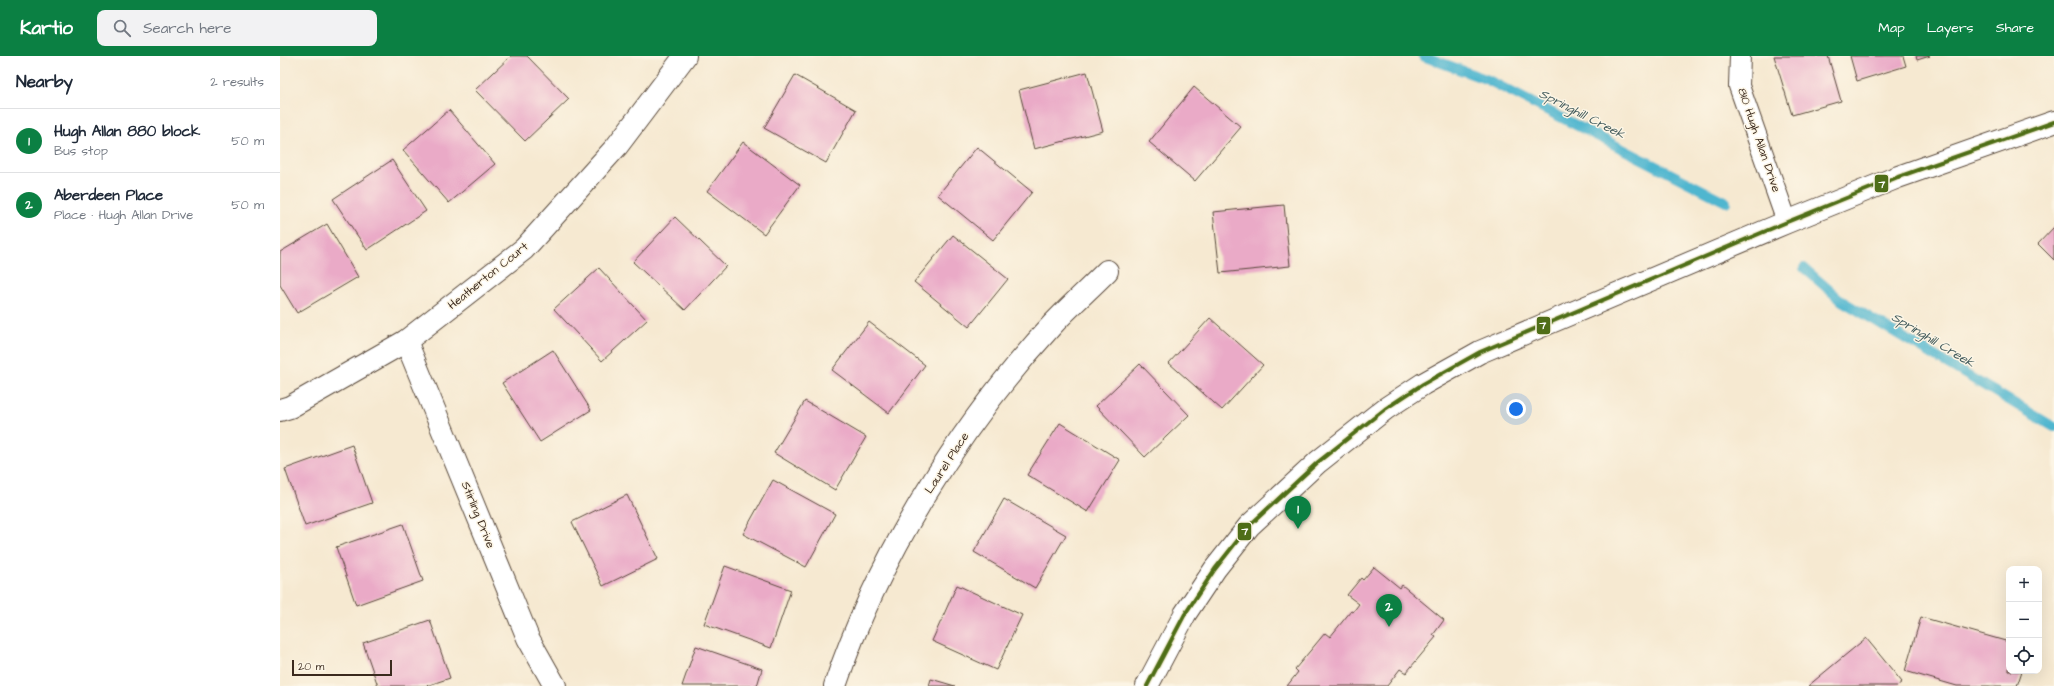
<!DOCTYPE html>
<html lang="en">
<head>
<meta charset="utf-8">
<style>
  :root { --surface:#fff; --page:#f2f2f3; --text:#1f2937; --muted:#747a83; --line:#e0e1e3; --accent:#0b8043 }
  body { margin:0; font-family:"Architects Daughter",sans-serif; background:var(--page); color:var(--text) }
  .controls { position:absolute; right:12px; bottom:12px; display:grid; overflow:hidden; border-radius:8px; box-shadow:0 4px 16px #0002 }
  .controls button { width:36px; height:36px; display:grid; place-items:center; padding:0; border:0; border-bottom:1px solid var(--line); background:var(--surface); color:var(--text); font:20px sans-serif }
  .scale { position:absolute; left:12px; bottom:10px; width:100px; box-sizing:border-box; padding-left:4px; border:2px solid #3b2a1e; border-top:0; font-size:11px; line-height:14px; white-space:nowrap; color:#3b2a1e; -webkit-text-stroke:3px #fcf5e5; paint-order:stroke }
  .you { position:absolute; left:1236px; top:353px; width:14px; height:14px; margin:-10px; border:3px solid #fff; border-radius:50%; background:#1a73e8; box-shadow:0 0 0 6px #1a73e833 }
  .badge { display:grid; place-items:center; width:26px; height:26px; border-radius:50%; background:var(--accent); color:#fff; font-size:13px; font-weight:700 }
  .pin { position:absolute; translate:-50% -33px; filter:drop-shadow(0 1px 2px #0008) }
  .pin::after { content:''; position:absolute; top:21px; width:14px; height:12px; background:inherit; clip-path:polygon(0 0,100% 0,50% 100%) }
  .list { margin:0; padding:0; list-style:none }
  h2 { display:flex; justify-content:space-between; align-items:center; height:52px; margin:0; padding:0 16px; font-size:17px }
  h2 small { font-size:13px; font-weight:400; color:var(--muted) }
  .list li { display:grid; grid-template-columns:26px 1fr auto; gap:12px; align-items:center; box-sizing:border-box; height:64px; padding:0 16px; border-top:1px solid var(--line) }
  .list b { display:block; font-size:15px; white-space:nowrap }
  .list p { margin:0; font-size:13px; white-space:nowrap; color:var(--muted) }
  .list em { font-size:13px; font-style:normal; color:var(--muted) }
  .icon { flex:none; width:22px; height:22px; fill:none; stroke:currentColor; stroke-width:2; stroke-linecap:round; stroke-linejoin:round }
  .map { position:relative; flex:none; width:1774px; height:630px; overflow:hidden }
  header { display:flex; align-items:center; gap:24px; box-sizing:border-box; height:56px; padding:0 20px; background:var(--accent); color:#fff }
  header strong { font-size:19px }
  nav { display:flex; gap:22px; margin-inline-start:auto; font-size:14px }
  .search { width:280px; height:36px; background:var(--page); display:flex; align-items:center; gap:10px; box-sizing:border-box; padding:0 14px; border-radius:8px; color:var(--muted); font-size:15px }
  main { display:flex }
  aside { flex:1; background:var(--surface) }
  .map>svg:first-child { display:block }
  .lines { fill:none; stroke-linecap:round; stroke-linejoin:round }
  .stream { stroke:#50b6cf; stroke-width:10 }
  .building { fill:#eaaac7 }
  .service-casing { stroke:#574739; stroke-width:22 }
  .minor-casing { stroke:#574739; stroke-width:24 }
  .secondary-casing { stroke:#574739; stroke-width:24 }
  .service { stroke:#fff; stroke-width:20 }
  .minor { stroke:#fff; stroke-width:22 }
  .secondary { stroke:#fff; stroke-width:22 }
  .bus-1-casing { stroke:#fcf5e5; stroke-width:7 }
  .bus-1 { stroke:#4f6e18; stroke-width:4 }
  .labels { text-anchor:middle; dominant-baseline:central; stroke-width:3; stroke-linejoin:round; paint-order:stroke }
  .street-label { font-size:12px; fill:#3b2a1e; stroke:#fcf5e5 }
  .water-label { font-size:13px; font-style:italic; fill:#425b5c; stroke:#fcf5e5 }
  .line-badge { stroke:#fcf5e5; stroke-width:1.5 }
  .badge-label { font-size:11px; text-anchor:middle; font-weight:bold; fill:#fff }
</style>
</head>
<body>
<header>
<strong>Kartio</strong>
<div class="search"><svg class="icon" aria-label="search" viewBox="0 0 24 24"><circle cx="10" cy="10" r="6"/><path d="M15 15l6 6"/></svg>Search here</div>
<nav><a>Map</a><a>Layers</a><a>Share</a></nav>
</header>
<main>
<aside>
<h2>Nearby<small>2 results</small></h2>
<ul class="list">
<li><span class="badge">1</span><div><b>Hugh Allan 880 block</b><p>Bus stop</p></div><em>50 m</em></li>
<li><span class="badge">2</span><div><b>Aberdeen Place</b><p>Place · Hugh Allan Drive</p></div><em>50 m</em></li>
</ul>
</aside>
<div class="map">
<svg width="1774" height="630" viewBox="0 0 1774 630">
  <rect width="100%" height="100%" fill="#fcf5e5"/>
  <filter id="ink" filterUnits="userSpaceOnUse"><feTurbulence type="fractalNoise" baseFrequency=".025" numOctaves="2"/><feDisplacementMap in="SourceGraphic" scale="8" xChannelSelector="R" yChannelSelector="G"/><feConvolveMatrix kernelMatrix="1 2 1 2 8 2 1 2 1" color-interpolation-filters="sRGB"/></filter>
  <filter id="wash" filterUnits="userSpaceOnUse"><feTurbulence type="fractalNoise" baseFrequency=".012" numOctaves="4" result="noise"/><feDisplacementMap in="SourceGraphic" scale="16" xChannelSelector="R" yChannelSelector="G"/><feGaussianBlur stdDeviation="0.9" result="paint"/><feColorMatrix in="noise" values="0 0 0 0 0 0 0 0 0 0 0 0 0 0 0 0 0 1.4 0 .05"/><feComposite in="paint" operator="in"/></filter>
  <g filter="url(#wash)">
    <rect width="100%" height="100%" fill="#f6e9d1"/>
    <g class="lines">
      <g class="stream">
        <polyline points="1143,0 1208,24 1446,146"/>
        <polyline points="1524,212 1562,245 1774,371"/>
      </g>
    </g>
    <g id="blocks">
      <g class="building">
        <polygon points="231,0 247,0 289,43 245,85 195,34"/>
        <polygon points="1494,0 1548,0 1561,45 1512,59"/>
        <polygon points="1570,0 1623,0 1626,10 1577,25"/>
        <polygon points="1636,0 1650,0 1637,4"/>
        <polygon points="807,16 823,75 754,93 739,34"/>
        <polygon points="515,19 576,54 546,107 484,72"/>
        <polygon points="914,31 961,71 915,125 869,86"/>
        <polygon points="169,54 215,108 169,147 123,94"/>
        <polygon points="463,86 520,129 484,178 427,135"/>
        <polygon points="697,91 752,136 713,184 658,139"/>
        <polygon points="112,104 146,155 87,194 53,143"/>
        <polygon points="1004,149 1010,210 940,217 933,156"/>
        <polygon points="395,161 446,210 405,254 353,206"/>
        <polygon points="47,168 78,221 17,257 0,229 0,196"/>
        <polygon points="1774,171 1774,204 1758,188"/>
        <polygon points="673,179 728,223 689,271 634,226"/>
        <polygon points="319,212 367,264 322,305 274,253"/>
        <polygon points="930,262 983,309 942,354 889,307"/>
        <polygon points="589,266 645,309 609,357 552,314"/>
        <polygon points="273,294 311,354 260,386 222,327"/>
        <polygon points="860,308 909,359 865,401 816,350"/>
        <polygon points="525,345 586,381 555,434 494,397"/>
        <polygon points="780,367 840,404 808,456 747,419"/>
        <polygon points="72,389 92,447 25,470 5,413"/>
        <polygon points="493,424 555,458 526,511 463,478"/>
        <polygon points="347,439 378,503 323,530 292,466"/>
        <polygon points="724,443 786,479 755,532 694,496"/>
        <polygon points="123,468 143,525 76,549 56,491"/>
        <polygon points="445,510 511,534 491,592 424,568"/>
        <polygon points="1094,511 1120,532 1122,529 1164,564 1153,579 1156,581 1126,617 1120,613 1107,630 1007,630 1018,616 1015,613 1045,577 1050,581 1071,555 1073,556 1079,548 1067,539 1081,522 1083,524"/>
        <polygon points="677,529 742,559 716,614 652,585"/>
        <polygon points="1641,561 1729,586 1729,615 1742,615 1737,630 1677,630 1625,615"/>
        <polygon points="150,564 170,622 146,630 98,630 83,587"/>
        <polygon points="1586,582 1622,626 1617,630 1528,630"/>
        <polygon points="416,590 482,613 477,630 402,630"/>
        <polygon points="651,623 675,630 649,630"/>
      </g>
    </g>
  </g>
  <g filter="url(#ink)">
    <use href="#blocks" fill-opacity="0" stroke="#574739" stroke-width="1"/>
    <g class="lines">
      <g class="service-casing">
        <polyline id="service" points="1460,0 1459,30 1507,166"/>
      </g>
      <g class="minor-casing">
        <g id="minor">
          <polyline points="126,285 248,582 275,630"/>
          <polyline points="0,354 10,351 126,285 244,193 337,90 405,0"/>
          <path d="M 555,630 C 598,501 680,369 773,268 C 790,250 809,233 827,215"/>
        </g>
      </g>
      <g class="secondary-casing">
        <polyline id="secondary" points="867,630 905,558 935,513 969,470 1038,406 1105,353 1143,328 1200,296 1507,166 1618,121 1774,66"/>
      </g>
      <use href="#service" class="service"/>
      <use href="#minor" class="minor"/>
      <use href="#secondary" class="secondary"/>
      <g class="bus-1-casing">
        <polyline id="bus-1" points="867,630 905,558 935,513 969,470 1038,406 1105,353 1143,328 1200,296 1507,166 1618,121 1774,66"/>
      </g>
      <use href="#bus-1" class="bus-1"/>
    </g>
  </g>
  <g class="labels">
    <g class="street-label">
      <text transform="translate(1479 84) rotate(71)">810 Hugh Allan Drive</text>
      <text transform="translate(208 220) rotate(-39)">Heatherton Court</text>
      <text transform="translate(667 407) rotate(-57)">Laurel Place</text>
      <text transform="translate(198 459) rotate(68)">Stirling Drive</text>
    </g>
    <g class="water-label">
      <text transform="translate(1302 58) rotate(27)">Springhill Creek</text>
      <text transform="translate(1653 284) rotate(31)">Springhill Creek</text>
    </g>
  </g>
  <g class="line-badge">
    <rect x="1594" y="118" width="15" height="19" rx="4" fill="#4f6e18"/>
    <rect x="1256" y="260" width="15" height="19" rx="4" fill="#4f6e18"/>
    <rect x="957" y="466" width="15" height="19" rx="4" fill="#4f6e18"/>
  </g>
  <g class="badge-label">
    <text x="1602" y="132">7</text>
    <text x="1263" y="273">7</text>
    <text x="965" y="479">7</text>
  </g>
</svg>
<div class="controls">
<button>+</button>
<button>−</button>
<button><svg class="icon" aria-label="locate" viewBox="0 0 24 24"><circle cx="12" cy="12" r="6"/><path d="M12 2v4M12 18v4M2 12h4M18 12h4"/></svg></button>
</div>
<div class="scale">20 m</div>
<div class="you"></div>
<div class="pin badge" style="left:1018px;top:473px">1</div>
<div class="pin badge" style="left:1109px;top:571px">2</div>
</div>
</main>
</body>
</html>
